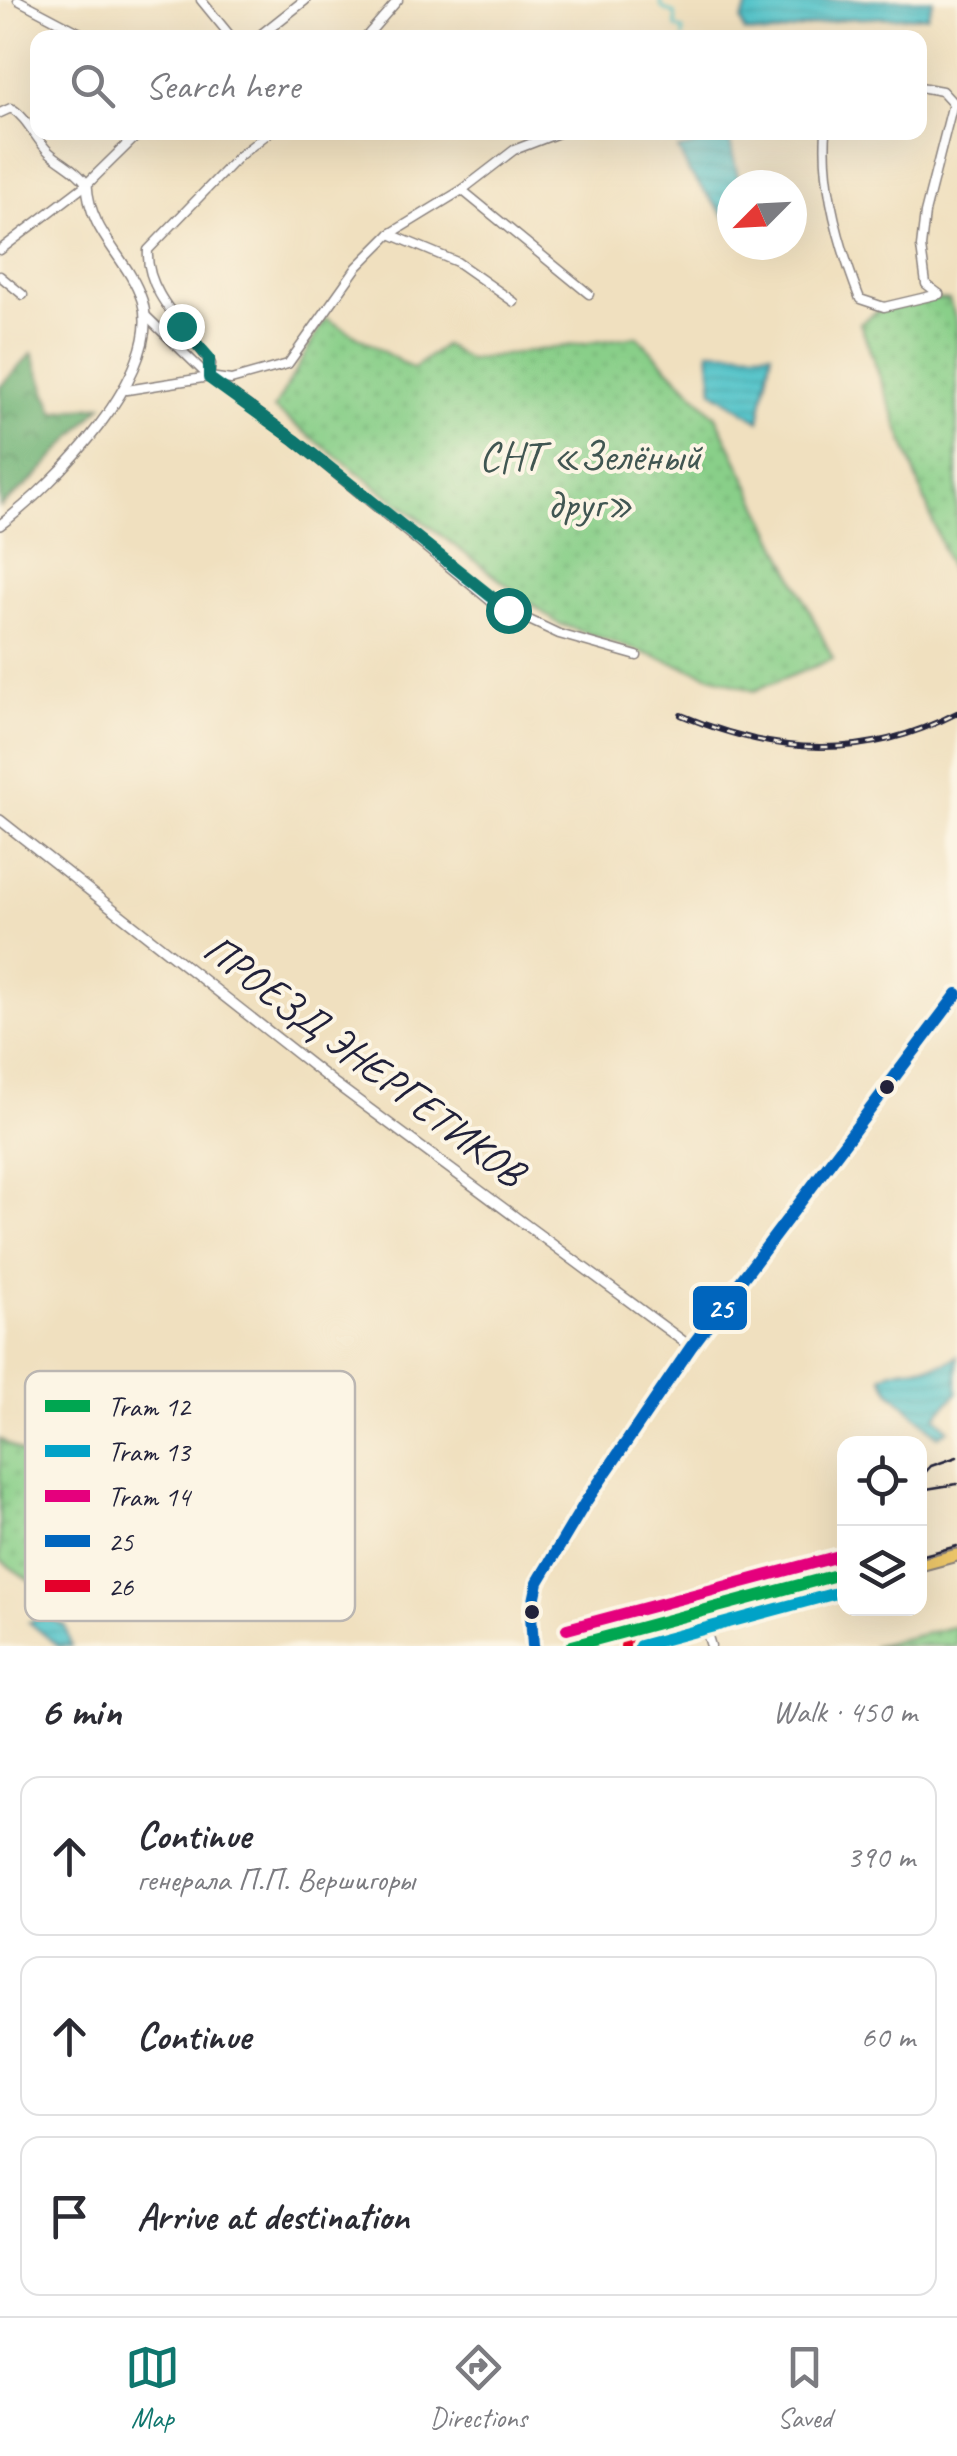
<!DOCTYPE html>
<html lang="en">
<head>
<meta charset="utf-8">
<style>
  :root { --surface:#fff; --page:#f7f7f7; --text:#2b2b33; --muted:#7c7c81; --line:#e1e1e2; --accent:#0f766e }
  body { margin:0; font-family:Caveat,sans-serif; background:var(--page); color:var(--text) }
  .controls { position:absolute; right:30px; bottom:30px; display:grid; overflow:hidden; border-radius:20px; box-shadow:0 10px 40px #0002 }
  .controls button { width:90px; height:90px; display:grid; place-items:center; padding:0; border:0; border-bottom:2px solid var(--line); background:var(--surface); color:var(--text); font:50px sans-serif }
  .compass { position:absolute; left:717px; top:170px; width:90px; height:90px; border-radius:50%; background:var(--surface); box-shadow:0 10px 40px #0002; rotate:246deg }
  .stop { position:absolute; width:30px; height:30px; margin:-22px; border:8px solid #0f766e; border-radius:50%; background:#fff }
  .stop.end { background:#0f766e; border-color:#fff; box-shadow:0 2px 10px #0008 }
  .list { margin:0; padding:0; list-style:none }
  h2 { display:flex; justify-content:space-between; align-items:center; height:130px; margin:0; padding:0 40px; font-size:42px }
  h2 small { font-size:32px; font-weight:400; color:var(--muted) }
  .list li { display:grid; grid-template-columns:65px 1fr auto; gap:30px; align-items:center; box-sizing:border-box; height:160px; margin:0 20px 20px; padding:0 20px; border:2px solid var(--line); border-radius:20px }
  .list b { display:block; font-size:38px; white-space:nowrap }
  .list p { margin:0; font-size:32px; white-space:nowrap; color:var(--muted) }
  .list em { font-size:32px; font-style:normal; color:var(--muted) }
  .icon { flex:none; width:55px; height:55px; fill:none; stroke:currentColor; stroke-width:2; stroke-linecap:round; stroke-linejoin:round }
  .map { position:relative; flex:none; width:957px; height:1646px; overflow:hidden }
  .search { position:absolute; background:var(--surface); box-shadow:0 10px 40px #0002; left:30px; right:30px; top:30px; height:110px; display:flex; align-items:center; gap:25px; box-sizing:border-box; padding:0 35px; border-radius:20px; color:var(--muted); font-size:38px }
  .sheet { height:670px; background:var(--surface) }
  nav { display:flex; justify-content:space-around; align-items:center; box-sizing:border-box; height:140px; border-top:2px solid var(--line); background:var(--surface); font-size:28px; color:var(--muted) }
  nav a { display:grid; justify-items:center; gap:5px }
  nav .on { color:var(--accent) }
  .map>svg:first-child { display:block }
  .green { fill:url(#green-dots); stroke:#567862; stroke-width:2.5 }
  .forest { fill:url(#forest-crowns); stroke:#486a58; stroke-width:2.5 }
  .water { fill:url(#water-rules); stroke:#3c7482; stroke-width:2.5 }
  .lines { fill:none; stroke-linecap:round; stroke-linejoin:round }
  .stream { stroke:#57c5ca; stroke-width:2.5 }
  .minor-casing { stroke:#89817d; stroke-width:11 }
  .tertiary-casing { stroke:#89817d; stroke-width:12 }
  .primary-casing { stroke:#89817d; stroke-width:15 }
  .minor { stroke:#fff; stroke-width:8 }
  .tertiary { stroke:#fff; stroke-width:9 }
  .primary { stroke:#ecc669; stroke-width:11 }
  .tram { stroke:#22223b; stroke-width:2.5 }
  .rail-casing { stroke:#22223b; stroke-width:6 }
  .rail { stroke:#fcf5e5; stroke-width:2.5; stroke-dasharray:8; stroke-linecap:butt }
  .bus-1-casing { stroke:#fcf5e5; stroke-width:20 }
  .bus-2-casing { stroke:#fcf5e5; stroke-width:20 }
  .bus-1 { stroke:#0065bd; stroke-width:12 }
  .bus-2 { stroke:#e4002b; stroke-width:12 }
  .tram-1-casing { stroke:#fcf5e5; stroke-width:20 }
  .tram-2-casing { stroke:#fcf5e5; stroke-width:20 }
  .tram-3-casing { stroke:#fcf5e5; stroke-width:20 }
  .tram-1 { stroke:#00a651; stroke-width:12 }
  .tram-2 { stroke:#02a2c7; stroke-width:12 }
  .tram-3 { stroke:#e5007d; stroke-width:12 }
  .route { stroke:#0f766e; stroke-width:12 }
  .bus-dot { fill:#22223b; stroke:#fcf5e5; stroke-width:4 }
  .labels { text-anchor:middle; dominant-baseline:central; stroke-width:8; stroke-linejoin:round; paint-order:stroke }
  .park-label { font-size:42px; fill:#415652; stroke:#fcf5e5 }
  .street-label { font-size:42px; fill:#22223b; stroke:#fcf5e5 }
  .key { fill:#fcf5e5; stroke:#bbb6b2; stroke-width:2.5 }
  .key-label { font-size:28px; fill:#22223b }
  .line-badge { stroke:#fcf5e5; stroke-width:4 }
  .badge-label { font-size:28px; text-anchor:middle; font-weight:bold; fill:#fff }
</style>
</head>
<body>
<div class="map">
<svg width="957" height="1646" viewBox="0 0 957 1646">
  <defs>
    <pattern id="green-dots" width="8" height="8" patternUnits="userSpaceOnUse" patternTransform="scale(2.5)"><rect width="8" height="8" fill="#89cf89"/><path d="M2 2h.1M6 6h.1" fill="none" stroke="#76b177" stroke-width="1.8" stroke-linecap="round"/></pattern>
    <pattern id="forest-crowns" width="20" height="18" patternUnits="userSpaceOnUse" patternTransform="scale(2.5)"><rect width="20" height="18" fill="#6eb275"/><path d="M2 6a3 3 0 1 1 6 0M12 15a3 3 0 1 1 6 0" fill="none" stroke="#5a9061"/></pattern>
    <pattern id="water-rules" width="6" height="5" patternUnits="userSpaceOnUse" patternTransform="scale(2.5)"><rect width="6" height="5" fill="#57c5ca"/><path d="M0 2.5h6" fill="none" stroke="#4ba9ae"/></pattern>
  </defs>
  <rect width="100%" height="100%" fill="#fcf5e5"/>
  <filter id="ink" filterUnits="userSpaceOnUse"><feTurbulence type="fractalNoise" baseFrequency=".01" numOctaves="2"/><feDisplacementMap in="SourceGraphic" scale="20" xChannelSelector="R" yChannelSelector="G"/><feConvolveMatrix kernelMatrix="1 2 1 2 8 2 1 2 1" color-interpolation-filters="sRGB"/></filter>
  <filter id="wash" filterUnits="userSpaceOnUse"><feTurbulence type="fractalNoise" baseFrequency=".0048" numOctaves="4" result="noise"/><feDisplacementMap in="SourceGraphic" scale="40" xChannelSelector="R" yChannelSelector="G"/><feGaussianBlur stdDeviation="2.25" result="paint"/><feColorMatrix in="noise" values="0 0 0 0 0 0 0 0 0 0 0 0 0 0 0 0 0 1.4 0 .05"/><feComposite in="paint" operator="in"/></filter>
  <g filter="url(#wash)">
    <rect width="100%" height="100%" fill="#f0e0bf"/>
    <g class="green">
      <polygon points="932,299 949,300 957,322 957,588 860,323 878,311"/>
      <polygon points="326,318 413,369 444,345 469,360 637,336 716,416 833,659 754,691 557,623 274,409"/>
      <polygon points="0,1439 167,1546 63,1603 0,1560"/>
      <polygon points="957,1626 957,1646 872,1646"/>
    </g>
    <polygon class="forest" points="32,353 54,412 102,405 35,478 0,507 0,387"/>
    <g class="water">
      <polygon points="751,0 933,0 927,16 844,19 768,35 745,32 741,20"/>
      <polygon points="728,133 740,185 732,185 732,225 689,172 678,149 695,146 701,136"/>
      <polygon points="709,351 772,352 759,421 713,391"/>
      <path d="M 957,1356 L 957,1393 L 936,1416 L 949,1430 L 938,1436 L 891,1392 L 882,1377 C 901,1361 936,1374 957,1356 Z"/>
      <polygon points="46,1617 65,1626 71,1646 58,1646 29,1622"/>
    </g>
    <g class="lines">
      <g class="stream">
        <polyline points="660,0 662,8 675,14 676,28 683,30 683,38"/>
        <polyline points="739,0 743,3"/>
      </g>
    </g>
  </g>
  <g filter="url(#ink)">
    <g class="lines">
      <g class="minor-casing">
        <g id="minor">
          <polyline points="18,0 90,38"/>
          <polyline points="201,0 232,38"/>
          <polyline points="365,38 398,0"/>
          <polyline points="920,87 942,91 953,103 925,213 921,247 926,284 939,294"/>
          <path d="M 0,113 L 11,108 C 28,118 35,139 49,152 C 62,164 74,167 87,184 L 0,250"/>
          <path d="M 826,132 C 822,187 840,248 860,299 L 884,307 L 939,294"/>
          <polyline points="462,190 589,294"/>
          <polyline points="390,234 457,262 514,302"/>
          <polyline points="0,276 23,295"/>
          <polyline points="145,315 209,377 295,440 493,603 559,634 637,656"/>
          <path d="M 209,377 L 211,364 C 190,330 145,295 148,250 L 239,156 L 270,132"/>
          <polyline points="127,390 209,377 231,380 288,364 357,267 390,234 462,190 514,150 561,132"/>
          <polyline points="704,1624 711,1646"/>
        </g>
      </g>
      <g class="tertiary-casing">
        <g id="tertiary">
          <polyline points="257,38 305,0"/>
          <path d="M 0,525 C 53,486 165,372 142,300 C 127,256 89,233 87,184 L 140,132"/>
          <polyline points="0,820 333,1082 691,1347"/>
          <polyline points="533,1646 531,1615 538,1582 585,1503 691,1347 957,994"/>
        </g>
      </g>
      <g class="primary-casing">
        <g id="primary">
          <polyline points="920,1565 957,1555"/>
          <polyline points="626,1646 844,1586"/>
        </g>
      </g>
      <use href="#minor" class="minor"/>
      <use href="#tertiary" class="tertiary"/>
      <use href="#primary" class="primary"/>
      <g class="tram">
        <polyline points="920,1478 931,1466 957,1457"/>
        <polyline points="920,1490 957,1484"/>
        <polyline points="920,1556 957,1546"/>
      </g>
      <g class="rail-casing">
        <path id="rail" d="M 681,715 C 776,755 864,761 957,713"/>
      </g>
      <use href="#rail" class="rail"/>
      <g class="bus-1-casing">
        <polyline id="bus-1" points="533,1646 531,1615 538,1582 585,1503 691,1347 957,994"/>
      </g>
      <g class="bus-2-casing">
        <polyline id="bus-2" points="626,1646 844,1586"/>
      </g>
      <use href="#bus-1" class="bus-1"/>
      <use href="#bus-2" class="bus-2"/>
      <g class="tram-1-casing">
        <polyline id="tram-1" points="572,1646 844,1573"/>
      </g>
      <g class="tram-2-casing">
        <polyline id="tram-2" points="640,1646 844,1591"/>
      </g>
      <g class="tram-3-casing">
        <polyline id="tram-3" points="567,1629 839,1556"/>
      </g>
      <use href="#tram-1" class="tram-1"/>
      <use href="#tram-2" class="tram-2"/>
      <use href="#tram-3" class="tram-3"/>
    </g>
  </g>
  <g class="lines" filter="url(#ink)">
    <polyline class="route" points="181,326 209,358 209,378 295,440 508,610"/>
  </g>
  <g class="bus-dot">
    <circle cx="887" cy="1087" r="9"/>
    <circle cx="532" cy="1612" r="9"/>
  </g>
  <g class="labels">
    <g class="park-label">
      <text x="590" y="456">СНТ «Зелёный<tspan x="590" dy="48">друг»</tspan></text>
    </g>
    <g class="street-label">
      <text transform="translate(364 1060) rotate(37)">ПРОЕЗД ЭНЕРГЕТИКОВ</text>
    </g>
  </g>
  <rect x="25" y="1371" width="330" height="250" rx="15" class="key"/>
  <rect x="45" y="1400" width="45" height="12" fill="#00a651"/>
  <rect x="45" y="1445" width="45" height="12" fill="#02a2c7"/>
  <rect x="45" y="1490" width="45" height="12" fill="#e5007d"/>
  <rect x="45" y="1535" width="45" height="12" fill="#0065bd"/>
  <rect x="45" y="1580" width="45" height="12" fill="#e4002b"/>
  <g class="key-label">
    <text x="108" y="1416">Tram 12</text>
    <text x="108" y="1461">Tram 13</text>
    <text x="108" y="1506">Tram 14</text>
    <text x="108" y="1551">25</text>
    <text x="108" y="1596">26</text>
  </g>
  <rect class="line-badge" x="691" y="1284" width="58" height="48" rx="10" fill="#0065bd"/>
  <g class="badge-label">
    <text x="720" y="1318">25</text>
  </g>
</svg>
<div class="controls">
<button><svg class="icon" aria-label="locate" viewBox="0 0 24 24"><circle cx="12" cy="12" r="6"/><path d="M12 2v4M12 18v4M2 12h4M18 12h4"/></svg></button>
<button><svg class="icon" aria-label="layers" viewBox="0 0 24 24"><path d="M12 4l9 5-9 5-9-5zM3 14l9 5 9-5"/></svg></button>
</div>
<svg class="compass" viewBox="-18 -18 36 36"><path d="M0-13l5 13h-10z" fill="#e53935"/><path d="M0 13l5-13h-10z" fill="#7c7c81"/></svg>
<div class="stop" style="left:508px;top:610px"></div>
<div class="stop end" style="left:181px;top:326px"></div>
<div class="search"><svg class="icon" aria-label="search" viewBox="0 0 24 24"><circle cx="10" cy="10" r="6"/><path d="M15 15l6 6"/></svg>Search here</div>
</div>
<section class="sheet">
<h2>6 min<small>Walk · 450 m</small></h2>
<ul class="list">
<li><svg class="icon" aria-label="ahead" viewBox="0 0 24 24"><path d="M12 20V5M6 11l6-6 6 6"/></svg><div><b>Continue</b><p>генерала П.П. Вершигоры</p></div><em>390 m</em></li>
<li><svg class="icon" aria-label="ahead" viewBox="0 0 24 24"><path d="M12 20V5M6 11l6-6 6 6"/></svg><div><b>Continue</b></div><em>60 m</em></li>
<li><svg class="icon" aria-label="arrive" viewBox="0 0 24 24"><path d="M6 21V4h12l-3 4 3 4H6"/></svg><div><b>Arrive at destination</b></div></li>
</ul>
</section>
<nav>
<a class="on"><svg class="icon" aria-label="map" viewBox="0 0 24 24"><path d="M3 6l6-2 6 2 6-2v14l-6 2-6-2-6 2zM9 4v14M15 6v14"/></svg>Map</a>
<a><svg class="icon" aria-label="directions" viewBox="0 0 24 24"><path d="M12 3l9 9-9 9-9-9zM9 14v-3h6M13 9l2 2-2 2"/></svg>Directions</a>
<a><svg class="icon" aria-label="saved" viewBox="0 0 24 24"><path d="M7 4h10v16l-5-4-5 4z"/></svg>Saved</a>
</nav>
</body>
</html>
